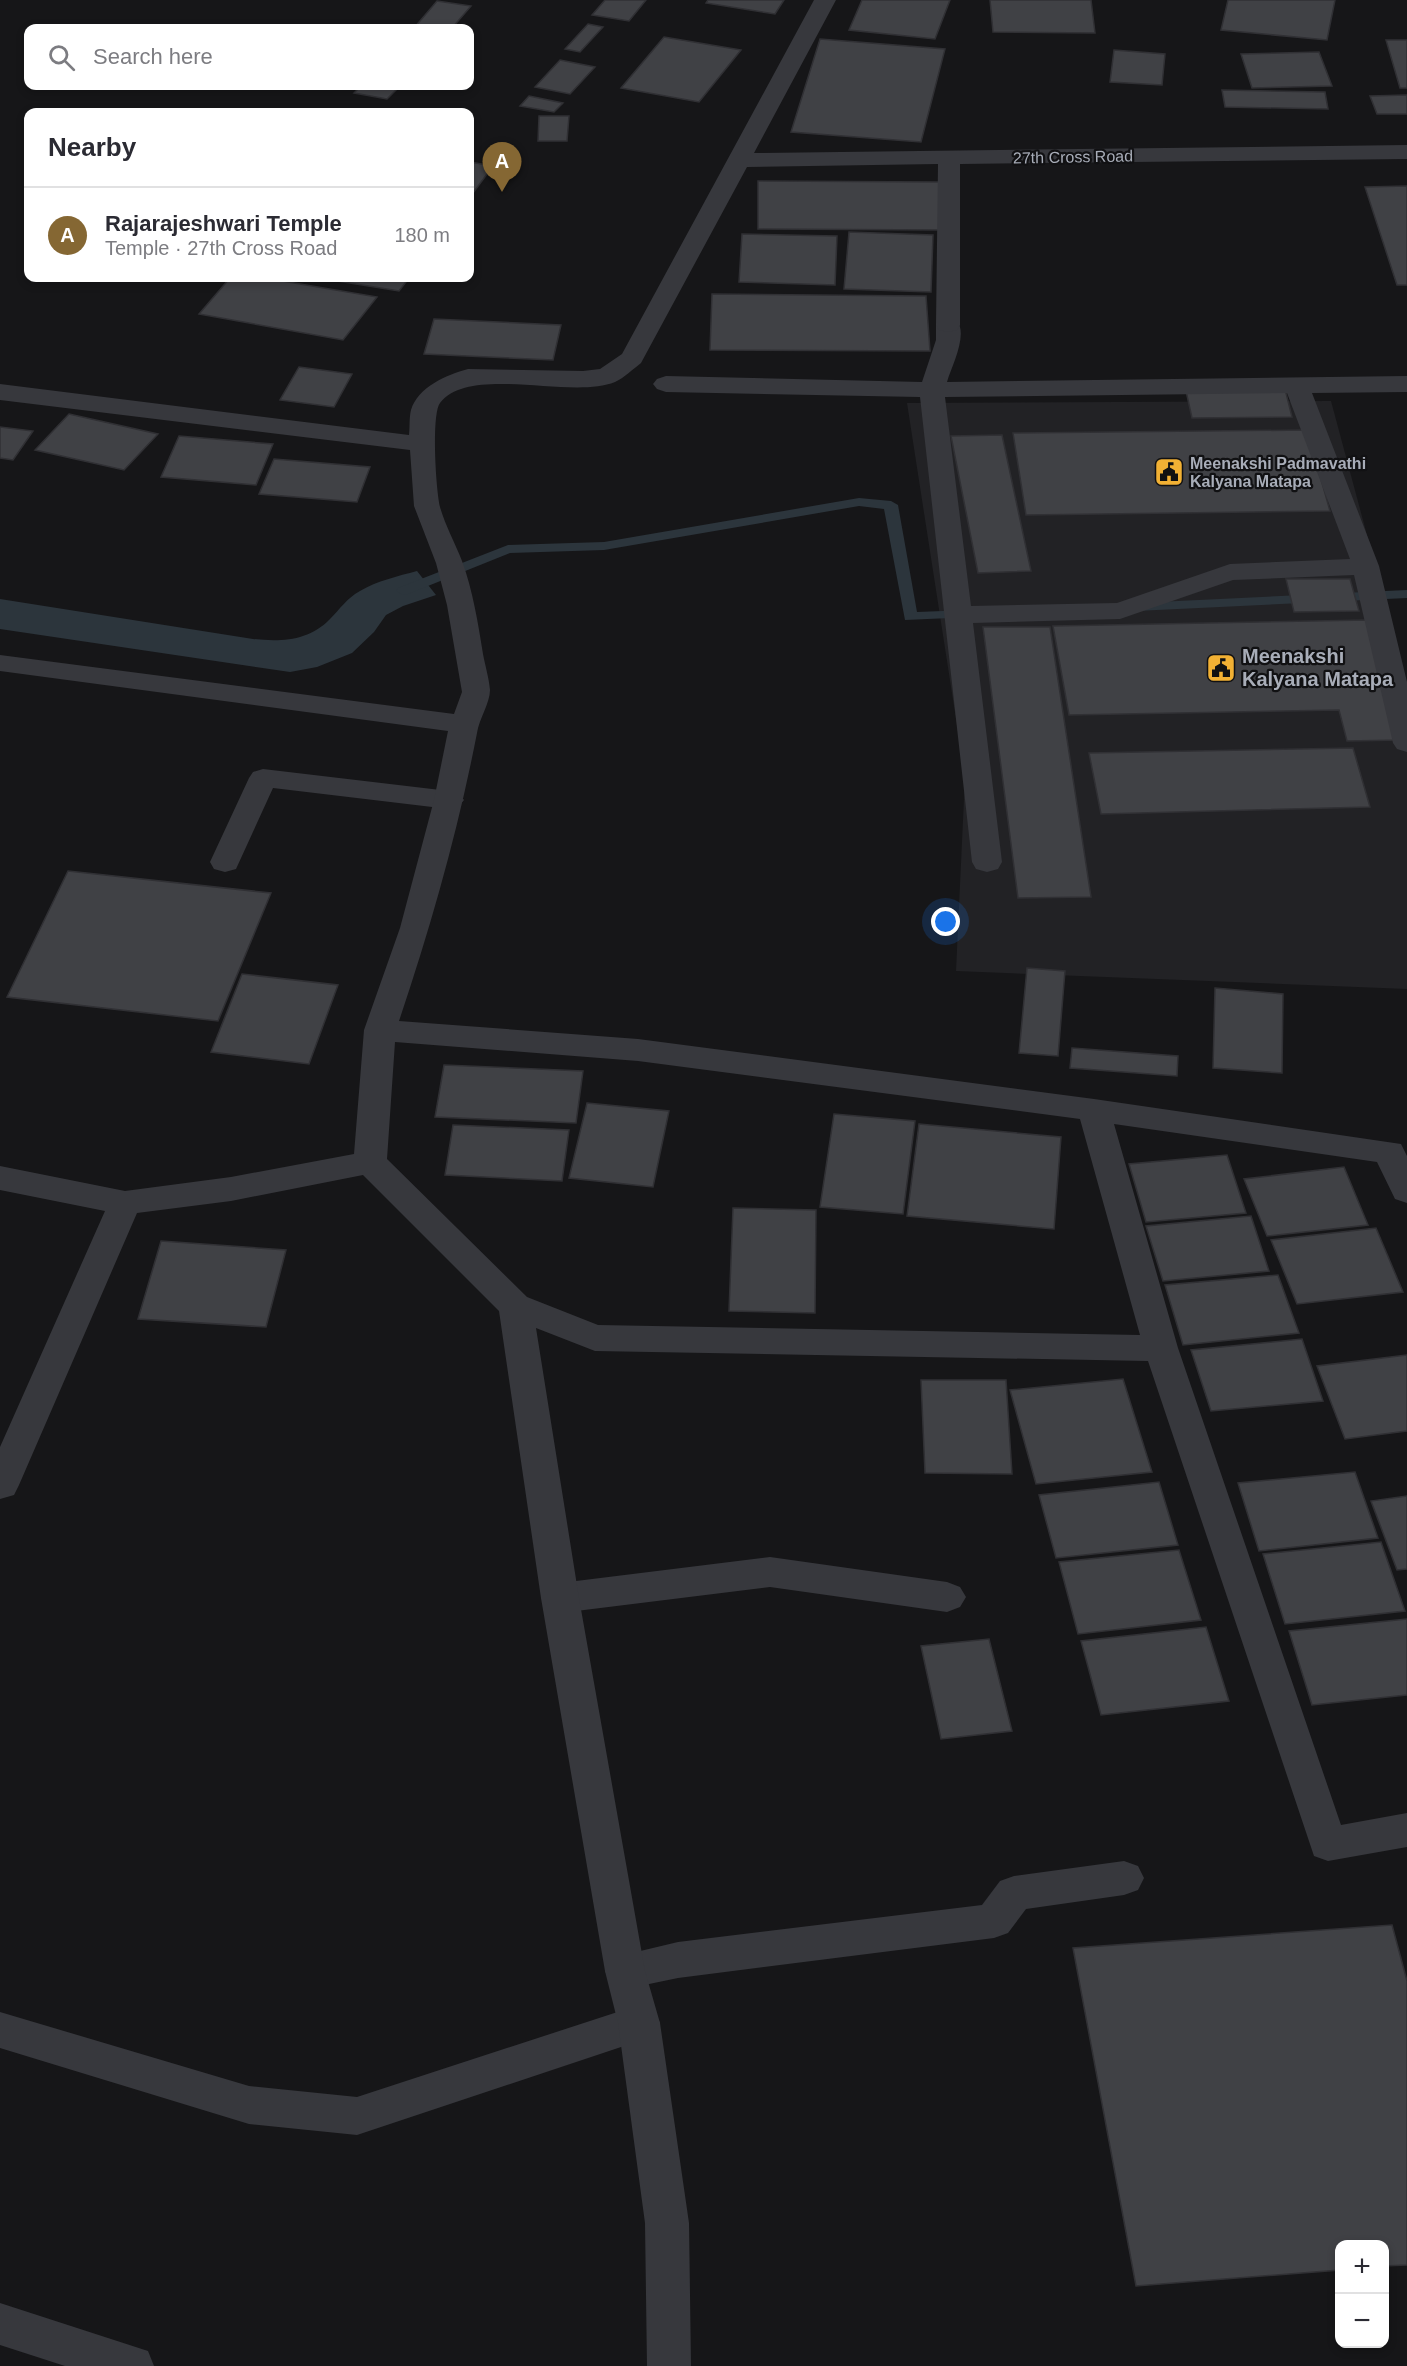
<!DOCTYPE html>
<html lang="en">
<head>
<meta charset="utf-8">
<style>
  :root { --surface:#fff; --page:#f2f2f3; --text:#2b2b33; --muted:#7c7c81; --line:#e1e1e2; --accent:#856733 }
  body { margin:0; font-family:Arial,sans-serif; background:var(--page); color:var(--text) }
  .controls { position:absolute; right:18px; bottom:18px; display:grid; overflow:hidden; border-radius:12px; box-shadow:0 3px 9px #0003 }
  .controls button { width:54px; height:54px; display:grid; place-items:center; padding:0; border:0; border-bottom:2px solid var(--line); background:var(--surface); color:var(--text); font:30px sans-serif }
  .you { position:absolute; left:946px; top:922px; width:21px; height:21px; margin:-15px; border:4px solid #fff; border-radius:50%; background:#1a73e8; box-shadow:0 0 0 9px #1a73e833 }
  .badge { display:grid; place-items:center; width:39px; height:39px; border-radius:50%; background:var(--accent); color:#fff; font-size:20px; font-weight:700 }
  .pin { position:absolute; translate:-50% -50px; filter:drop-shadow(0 2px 3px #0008) }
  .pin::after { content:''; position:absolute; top:32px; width:21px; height:18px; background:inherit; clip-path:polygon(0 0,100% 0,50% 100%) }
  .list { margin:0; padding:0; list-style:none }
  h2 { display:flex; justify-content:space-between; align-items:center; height:78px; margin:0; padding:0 24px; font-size:26px }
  h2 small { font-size:20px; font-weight:400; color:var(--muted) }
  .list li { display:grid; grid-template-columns:39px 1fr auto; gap:18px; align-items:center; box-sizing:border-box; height:96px; padding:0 24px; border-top:2px solid var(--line) }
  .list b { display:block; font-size:22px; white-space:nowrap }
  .list p { margin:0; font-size:20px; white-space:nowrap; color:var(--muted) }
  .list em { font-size:20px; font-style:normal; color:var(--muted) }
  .icon { flex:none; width:33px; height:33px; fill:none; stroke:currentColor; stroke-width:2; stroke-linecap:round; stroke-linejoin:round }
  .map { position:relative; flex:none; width:1407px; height:2366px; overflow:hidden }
  .search { position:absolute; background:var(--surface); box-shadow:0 3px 9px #0003; left:24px; top:24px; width:450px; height:66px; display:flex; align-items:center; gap:15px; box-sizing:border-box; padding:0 21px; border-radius:12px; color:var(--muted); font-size:22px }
  .panel { position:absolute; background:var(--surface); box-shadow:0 3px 9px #0003; left:24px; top:108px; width:450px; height:174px; border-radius:12px }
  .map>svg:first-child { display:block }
  .built { fill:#222225 }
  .water { fill:#2c353c }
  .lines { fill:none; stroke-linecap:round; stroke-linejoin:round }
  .stream { fill:#2c353c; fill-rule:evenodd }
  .building { fill:#404145; stroke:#303034; stroke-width:1.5 }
  .service { fill:#37383d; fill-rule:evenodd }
  .minor { fill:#37383d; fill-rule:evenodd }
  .labels { text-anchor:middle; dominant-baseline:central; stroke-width:4.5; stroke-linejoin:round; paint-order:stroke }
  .far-street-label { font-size:16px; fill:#a8adb8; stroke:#111113 }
  .far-poi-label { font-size:16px; font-weight:bold; fill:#a8adb8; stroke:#111113; text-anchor:start }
  .poi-label { font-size:20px; font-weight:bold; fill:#a8adb8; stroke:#111113; text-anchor:start }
</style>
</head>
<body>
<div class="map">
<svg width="1407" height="2366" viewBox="0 0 1407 2366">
  <rect width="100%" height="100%" fill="#161618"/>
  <polygon class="built" points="1331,401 1407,684 1407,989 956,971 965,777 907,403"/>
  <path class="water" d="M 417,571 L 436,595 L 403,606 L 386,615 L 374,632 L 352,653 L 317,667 L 290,672 L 0,629 L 0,599 L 253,639 C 281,642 309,641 330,619 C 340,609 347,598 360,591 C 377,581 398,576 417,571 Z"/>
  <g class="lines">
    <g class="stream">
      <polygon points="859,498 891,501 898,505 917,612 968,610 973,611 975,614 973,617 905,620 884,509 859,506 604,550 510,553 408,594 403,595 396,591 398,588 508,545 604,542"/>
      <polygon points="1407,590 1407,598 1136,611 1129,607 1136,603"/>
    </g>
  </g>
  <g class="building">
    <polygon points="605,0 646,0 629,21 592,15"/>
    <polygon points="708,0 784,0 775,14 706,3"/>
    <polygon points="862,0 950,0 935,39 849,30"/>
    <polygon points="990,0 1091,0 1095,33 993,32"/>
    <polygon points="1228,0 1335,0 1327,40 1221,30"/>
    <polygon points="437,1 471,6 452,28 414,28"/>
    <polygon points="588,24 603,27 580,52 565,49"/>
    <polygon points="664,37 741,50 699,102 621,88"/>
    <polygon points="820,39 945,49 921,142 791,132"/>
    <polygon points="1386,40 1407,40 1407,88 1400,88"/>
    <polygon points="1114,50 1165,54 1162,85 1110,82"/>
    <polygon points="1319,52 1332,86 1252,88 1241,54"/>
    <polygon points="560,60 595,67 570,94 535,87"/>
    <polygon points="361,86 400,86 387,99 354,93"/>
    <polygon points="1222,90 1325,92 1328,109 1225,107"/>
    <polygon points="1407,95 1407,114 1377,114 1370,96"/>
    <polygon points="529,96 563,103 554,112 520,106"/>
    <polygon points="539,116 569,116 567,141 538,141"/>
    <polygon points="470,162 493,166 470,197"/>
    <polygon points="758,181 940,182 943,230 758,229"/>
    <polygon points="1407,186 1407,285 1397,285 1365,187"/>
    <polygon points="849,232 933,235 931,292 844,289"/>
    <polygon points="742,234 837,236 835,285 739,282"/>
    <polygon points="230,278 265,278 377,297 343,340 199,314"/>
    <polygon points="319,278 409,278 399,291"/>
    <polygon points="712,294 926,296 930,351 710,350"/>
    <polygon points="434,319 561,325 553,360 424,354"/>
    <polygon points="299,367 352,374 334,407 280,400"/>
    <polygon points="1285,389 1292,417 1192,418 1186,391"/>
    <polygon points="69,414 158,434 124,470 35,450"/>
    <polygon points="0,427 33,431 13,460 0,458"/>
    <polygon points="1307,430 1330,511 1026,515 1013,433"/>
    <polygon points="1002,435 1031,571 978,573 951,436"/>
    <polygon points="179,436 273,444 256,485 161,477"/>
    <polygon points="274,459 370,467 357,502 259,494"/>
    <polygon points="1286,579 1350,579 1359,611 1294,612"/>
    <polygon points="1367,620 1402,740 1347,741 1339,710 1069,715 1053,626"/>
    <polygon points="983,627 1050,627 1091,897 1018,898"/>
    <polygon points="1353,748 1370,807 1101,814 1089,753"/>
    <polygon points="68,871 271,893 218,1021 7,997"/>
    <polygon points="1027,968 1065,971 1058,1056 1019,1053"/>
    <polygon points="242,974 338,985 309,1064 211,1052"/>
    <polygon points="1215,988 1283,994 1282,1073 1213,1068"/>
    <polygon points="1072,1048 1178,1056 1177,1076 1070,1068"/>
    <polygon points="444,1065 583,1071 576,1123 435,1117"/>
    <polygon points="587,1103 669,1111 653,1187 569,1178"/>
    <polygon points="834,1114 915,1121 903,1214 820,1207"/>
    <polygon points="919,1124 1061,1137 1054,1229 907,1216"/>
    <polygon points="453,1125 569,1130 562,1181 445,1175"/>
    <polygon points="1227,1155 1246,1213 1146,1222 1129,1164"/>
    <polygon points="1344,1167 1368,1225 1267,1236 1244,1179"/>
    <polygon points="733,1208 816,1210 815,1313 729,1311"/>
    <polygon points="1251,1216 1269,1271 1163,1281 1146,1226"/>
    <polygon points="1376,1228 1403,1292 1297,1304 1271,1240"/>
    <polygon points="161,1241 286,1250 266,1327 138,1319"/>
    <polygon points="1278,1275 1299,1333 1183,1345 1165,1285"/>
    <polygon points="1302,1339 1323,1401 1211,1411 1191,1350"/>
    <polygon points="1407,1355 1407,1431 1345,1439 1317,1366"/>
    <polygon points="1123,1379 1152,1472 1036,1484 1010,1390"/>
    <polygon points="921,1380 1006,1380 1012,1474 925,1473"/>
    <polygon points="1355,1472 1378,1538 1259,1551 1238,1483"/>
    <polygon points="1159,1482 1178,1545 1056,1558 1039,1495"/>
    <polygon points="1407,1496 1407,1569 1397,1570 1371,1501"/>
    <polygon points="1381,1542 1405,1611 1285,1624 1263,1554"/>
    <polygon points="1179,1550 1201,1620 1078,1634 1059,1562"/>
    <polygon points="1407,1619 1407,1695 1312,1705 1289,1631"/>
    <polygon points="1206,1627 1229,1701 1101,1715 1081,1641"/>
    <polygon points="989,1639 1012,1731 941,1739 921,1646"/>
    <polygon points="1392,1925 1407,1981 1407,2265 1384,2266 1384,2244 1340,2244 1340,2270 1136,2286 1073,1948"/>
  </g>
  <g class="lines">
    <g class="service">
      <path d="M 948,318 L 957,320 C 968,336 952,365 947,382 L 1407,376 L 1407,392 L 1312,393 L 1379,566 L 1407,682 L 1407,752 L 1397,749 L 1393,743 L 1354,575 L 1233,580 L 1120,619 L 973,623 L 1002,862 L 998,869 L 987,872 L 976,869 L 972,862 L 920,397 L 666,392 L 657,389 L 653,384 L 657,379 L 666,376 L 922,382 L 936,340 L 936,325 L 939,320 ZM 1287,393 L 1350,559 L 1230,564 L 1117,603 L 971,606 L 945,397 Z"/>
      <polygon points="263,769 449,791 459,794 464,800 459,806 449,809 273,788 236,869 225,872 214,869 210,862 249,778 253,772"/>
      <polygon points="770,1557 947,1582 960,1587 966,1597 960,1607 947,1612 770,1587 560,1613 547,1608 541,1598 547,1588 560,1583"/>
      <polygon points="1124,1861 1138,1866 1144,1878 1138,1890 1124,1895 1026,1909 1008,1933 994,1938 678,1978 625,1989 611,1984 605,1971 611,1958 678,1942 982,1905 1000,1881 1014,1876"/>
      <polygon points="639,2005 654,2010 660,2023 654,2036 357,2135 249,2124 0,2048 0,2012 249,2086 357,2097"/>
    </g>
    <g class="minor">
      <path d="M 814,0 L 836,0 L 754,153 L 1407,145 L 1407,159 L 960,164 L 960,325 L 957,330 L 948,332 L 939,330 L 936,325 L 938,164 L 747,167 L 641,363 C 633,369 624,378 615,382 C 571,400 470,364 440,403 C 431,415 436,491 440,507 C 445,525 455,543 462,561 C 473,591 478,623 483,654 C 485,665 489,678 490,690 C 490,703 479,719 477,733 C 458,831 431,926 399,1021 L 638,1039 L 1094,1099 L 1401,1144 L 1407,1156 L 1407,1203 L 1395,1199 L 1377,1162 L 1114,1124 L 1178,1348 L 1341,1825 L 1407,1813 L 1407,1847 L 1328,1861 L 1314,1856 L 1148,1361 L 595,1351 L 536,1328 L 579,1598 L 645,1971 L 660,2023 L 689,2223 L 691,2366 L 647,2366 L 645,2223 L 618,2023 L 605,1971 L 541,1598 L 499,1311 L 363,1175 L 231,1201 L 137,1213 L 19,1485 L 14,1495 L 0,1499 L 0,1447 L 105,1211 L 0,1190 L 0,1166 L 125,1191 L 231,1177 L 354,1154 L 364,1030 L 400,928 L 434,800 L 448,731 L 0,671 L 0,655 L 454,714 L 462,692 L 447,605 L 436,563 L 414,506 L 410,450 L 0,400 L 0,384 L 409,435 C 410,427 409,418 411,410 C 418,387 446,375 468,369 L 583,371 L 600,369 L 622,354 ZM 395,1042 L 638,1061 L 1080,1119 L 1140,1335 L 598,1325 L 527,1297 L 387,1159 Z"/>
      <polygon points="0,2303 148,2351 154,2366 65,2366 0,2345"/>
    </g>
  </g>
  <defs>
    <g id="civic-square" transform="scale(1.5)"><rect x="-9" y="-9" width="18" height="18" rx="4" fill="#f2b134" stroke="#111113"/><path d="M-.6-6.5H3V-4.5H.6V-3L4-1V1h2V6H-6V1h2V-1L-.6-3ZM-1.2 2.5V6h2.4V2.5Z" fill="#111"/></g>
  </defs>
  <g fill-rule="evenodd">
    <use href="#civic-square" x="1169" y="472"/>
    <use href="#civic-square" x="1221" y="668"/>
  </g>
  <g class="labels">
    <g class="far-street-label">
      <text transform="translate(1073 157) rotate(-1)">27th Cross Road</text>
    </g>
    <g class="far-poi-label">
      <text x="1190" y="463">Meenakshi Padmavathi<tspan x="1190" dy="18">Kalyana Matapa</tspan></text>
    </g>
    <g class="poi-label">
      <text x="1242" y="656">Meenakshi<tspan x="1242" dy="23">Kalyana Matapa</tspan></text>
    </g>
  </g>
</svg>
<div class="controls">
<button>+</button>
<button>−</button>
</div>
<div class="you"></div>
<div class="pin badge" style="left:502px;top:192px">A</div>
<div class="search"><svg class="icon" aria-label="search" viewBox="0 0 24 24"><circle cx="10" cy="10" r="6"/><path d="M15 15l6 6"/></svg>Search here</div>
<section class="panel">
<h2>Nearby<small></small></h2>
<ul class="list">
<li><span class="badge">A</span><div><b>Rajarajeshwari Temple</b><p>Temple · 27th Cross Road</p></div><em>180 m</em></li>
</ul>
</section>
</div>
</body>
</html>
